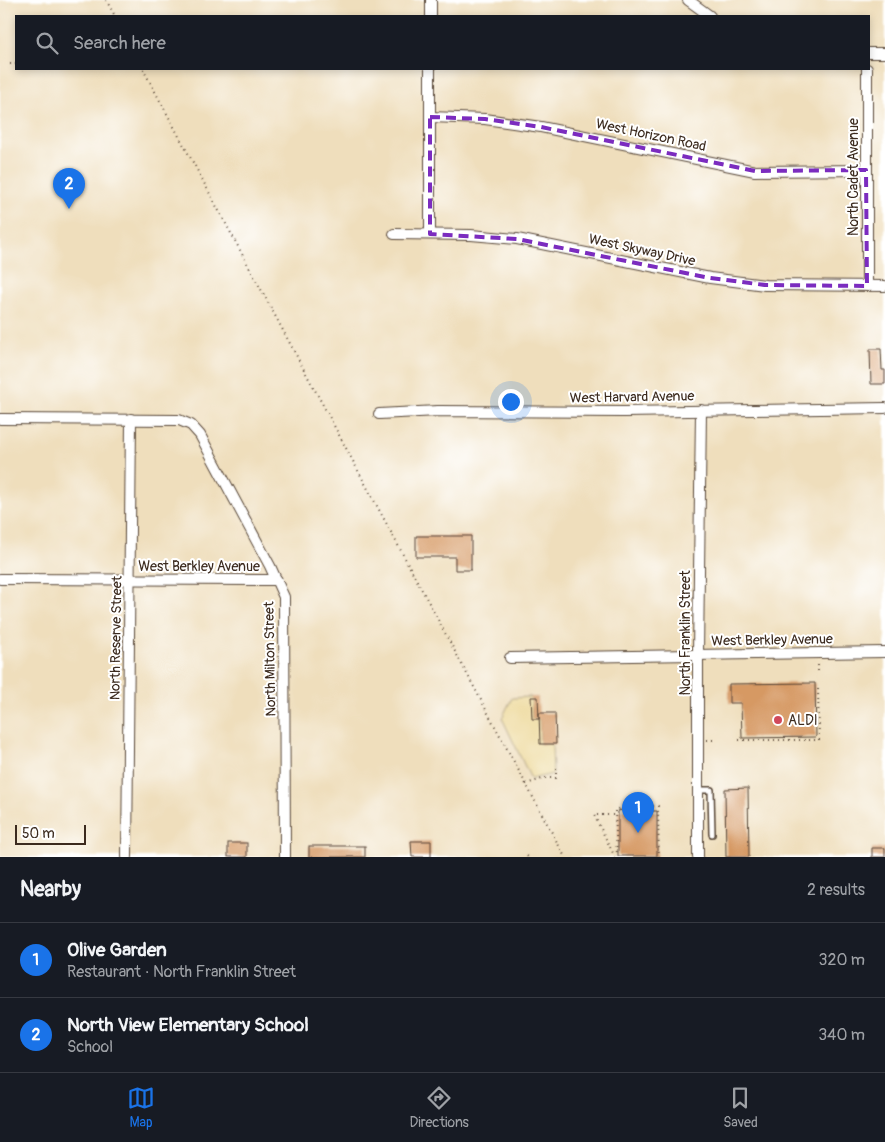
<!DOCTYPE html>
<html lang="en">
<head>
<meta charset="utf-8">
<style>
  :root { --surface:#171b24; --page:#20242c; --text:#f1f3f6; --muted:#9ea1a6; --line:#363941; --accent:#1a73e8 }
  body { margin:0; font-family:Pangolin,sans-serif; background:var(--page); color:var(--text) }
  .scale { position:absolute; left:15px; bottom:12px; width:71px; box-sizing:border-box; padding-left:5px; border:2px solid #3b2a1e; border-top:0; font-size:14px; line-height:18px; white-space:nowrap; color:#3b2a1e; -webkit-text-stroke:4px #fff; paint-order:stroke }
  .you { position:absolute; left:510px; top:401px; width:18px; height:18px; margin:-12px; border:4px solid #fff; border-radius:50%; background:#1a73e8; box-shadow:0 0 0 8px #1a73e833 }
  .badge { display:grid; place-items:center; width:32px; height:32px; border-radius:50%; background:var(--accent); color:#fff; font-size:16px; font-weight:700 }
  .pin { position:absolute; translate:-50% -41px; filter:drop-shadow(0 1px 2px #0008) }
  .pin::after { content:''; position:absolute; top:26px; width:18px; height:15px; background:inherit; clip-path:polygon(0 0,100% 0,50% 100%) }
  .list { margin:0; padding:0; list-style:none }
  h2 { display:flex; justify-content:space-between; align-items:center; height:65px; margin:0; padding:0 20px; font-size:21px }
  h2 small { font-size:16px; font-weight:400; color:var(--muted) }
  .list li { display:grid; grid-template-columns:32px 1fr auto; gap:15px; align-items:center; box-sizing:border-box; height:75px; padding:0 20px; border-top:1px solid var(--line) }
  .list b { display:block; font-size:19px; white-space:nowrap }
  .list p { margin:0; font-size:16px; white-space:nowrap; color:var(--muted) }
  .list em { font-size:16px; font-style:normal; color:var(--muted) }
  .icon { flex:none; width:28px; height:28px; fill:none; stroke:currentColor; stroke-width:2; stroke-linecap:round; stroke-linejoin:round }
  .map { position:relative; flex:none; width:885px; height:857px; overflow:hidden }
  .search { position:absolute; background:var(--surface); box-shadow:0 2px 8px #0003; left:15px; right:15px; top:15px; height:55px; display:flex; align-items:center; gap:12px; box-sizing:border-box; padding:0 18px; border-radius:0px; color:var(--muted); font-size:19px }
  .sheet { height:215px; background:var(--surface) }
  nav { display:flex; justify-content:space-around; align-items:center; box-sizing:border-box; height:70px; border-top:1px solid var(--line); background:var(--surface); font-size:14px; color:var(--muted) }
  nav a { display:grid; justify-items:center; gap:2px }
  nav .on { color:var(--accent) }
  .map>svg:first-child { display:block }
  .sand { fill:#eeda9e; stroke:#94825e }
  .building { fill:#d69963 }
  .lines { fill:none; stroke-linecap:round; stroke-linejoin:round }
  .lane-casing { stroke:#564536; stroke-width:8 }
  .street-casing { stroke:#564536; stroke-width:12 }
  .path { stroke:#564536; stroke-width:2; stroke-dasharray:1 4; stroke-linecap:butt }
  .lane { stroke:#fff; stroke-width:5 }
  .street { stroke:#fff; stroke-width:10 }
  .marked { fill:none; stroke:#7b2cbf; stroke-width:4; stroke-dasharray:10 6; stroke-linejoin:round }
  .poi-dot { fill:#d1495b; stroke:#fff; stroke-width:2 }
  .labels { text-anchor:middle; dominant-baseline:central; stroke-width:4; stroke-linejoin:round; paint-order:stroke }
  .street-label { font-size:14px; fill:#3b2a1e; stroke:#fff }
  .poi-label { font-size:14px; fill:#3b2a1e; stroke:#fff; text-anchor:start }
</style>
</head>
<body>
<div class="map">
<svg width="885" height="857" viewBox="0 0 885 857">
  <rect width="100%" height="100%" fill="#fff"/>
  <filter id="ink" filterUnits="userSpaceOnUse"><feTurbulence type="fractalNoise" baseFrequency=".02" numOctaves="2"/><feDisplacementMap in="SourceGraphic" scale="10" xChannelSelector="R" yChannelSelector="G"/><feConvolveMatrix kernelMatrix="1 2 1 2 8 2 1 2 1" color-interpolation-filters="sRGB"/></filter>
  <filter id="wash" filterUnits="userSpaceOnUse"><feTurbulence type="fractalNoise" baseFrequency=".0096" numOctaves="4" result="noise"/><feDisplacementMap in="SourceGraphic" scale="20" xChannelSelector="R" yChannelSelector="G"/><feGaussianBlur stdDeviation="1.12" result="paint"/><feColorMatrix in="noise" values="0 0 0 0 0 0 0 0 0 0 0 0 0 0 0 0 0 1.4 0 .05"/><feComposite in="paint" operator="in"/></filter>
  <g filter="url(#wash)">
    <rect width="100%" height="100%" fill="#efdebc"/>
    <polygon class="sand" points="531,697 532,719 539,719 540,744 552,744 553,774 531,779 502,718 512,698"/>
    <g id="blocks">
      <g class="building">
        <polygon points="870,349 881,349 882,370 885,370 885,384 871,384"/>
        <polygon points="416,536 471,536 471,570 455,570 455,557 416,557"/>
        <polygon points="815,683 816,737 742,738 741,703 729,703 729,684"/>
        <polygon points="531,697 538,697 539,719 532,719"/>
        <polygon points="539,713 555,713 556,744 540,744"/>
        <polygon points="748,788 749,857 726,857 725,789"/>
        <polygon points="626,809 651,809 652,811 657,811 657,856 618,856 618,811"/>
        <polygon points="411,841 431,841 431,857 412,857"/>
        <rect x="228" y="843" width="19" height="14"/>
        <rect x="309" y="846" width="56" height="11"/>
        <rect x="872" y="848" width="13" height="9"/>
      </g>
    </g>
  </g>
  <g filter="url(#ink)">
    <use href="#blocks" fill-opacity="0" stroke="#564536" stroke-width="1"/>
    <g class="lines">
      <g class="lane-casing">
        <polyline id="lane" points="698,790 711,790 712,834"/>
      </g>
      <g class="street-casing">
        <g id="street">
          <polyline points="688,0 710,16"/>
          <polyline points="431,16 431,0"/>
          <polyline points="869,53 885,53"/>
          <polyline points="430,117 485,119 541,127 755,171 866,170"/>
          <polyline points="394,234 471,235 517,239 710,278 765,285 885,286"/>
          <polyline points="430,234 430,69"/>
          <polyline points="867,286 867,69"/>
          <polyline points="379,414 438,411 624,412 885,408"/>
          <polyline points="0,419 179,420 191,425 200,435 270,566 284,597 285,857"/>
          <polyline points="0,579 277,580"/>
          <polyline points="510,658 885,652"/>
          <polyline points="127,857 131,419"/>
          <polyline points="698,857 698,655 701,410"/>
        </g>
      </g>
      <g class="path">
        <polyline points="106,0 115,16"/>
        <polyline points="10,64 16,64"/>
        <polyline points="143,69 565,857"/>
        <polyline points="818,665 818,673"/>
        <polyline points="707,740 717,740"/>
        <polyline points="739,740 819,740 818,687"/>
        <polyline points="526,784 545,778 556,778 556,767 554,766"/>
        <polyline points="527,856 528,857"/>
        <polyline points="615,857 594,815 616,815"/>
        <polyline points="617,857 615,811 622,807 658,806 659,857"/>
      </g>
      <use href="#lane" class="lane"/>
      <use href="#street" class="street"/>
    </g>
  </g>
  <path class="marked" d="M 430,117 L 485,119 L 541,127 L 755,171 L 866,170 L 867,286 L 765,285 L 710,278 L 517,239 L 430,234 Z"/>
  <circle class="poi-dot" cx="778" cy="720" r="5"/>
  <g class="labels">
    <g class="street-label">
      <text transform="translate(651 135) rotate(12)">West Horizon Road</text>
      <text transform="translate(853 177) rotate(-90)">North Cadet Avenue</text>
      <text transform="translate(642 250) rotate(12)">West Skyway Drive</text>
      <text transform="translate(632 397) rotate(-1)">West Harvard Avenue</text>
      <text x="199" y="566">West Berkley Avenue</text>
      <text transform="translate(685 633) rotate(-90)">North Franklin Street</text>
      <text transform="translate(116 638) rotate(-89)">North Reserve Street</text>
      <text transform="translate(772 640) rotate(-1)">West Berkley Avenue</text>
      <text transform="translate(270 659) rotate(-91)">North Milton Street</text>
    </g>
    <g class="poi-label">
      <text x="788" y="720">ALDI</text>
    </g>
  </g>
</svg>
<div class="scale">50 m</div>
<div class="you"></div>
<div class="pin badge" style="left:638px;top:833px">1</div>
<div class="pin badge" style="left:69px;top:209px">2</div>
<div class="search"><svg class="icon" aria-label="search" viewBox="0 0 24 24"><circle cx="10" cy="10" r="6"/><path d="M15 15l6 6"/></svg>Search here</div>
</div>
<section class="sheet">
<h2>Nearby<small>2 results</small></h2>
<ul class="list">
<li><span class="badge">1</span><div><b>Olive Garden</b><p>Restaurant · North Franklin Street</p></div><em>320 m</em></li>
<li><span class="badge">2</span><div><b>North View Elementary School</b><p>School</p></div><em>340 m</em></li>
</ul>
</section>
<nav>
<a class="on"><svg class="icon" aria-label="map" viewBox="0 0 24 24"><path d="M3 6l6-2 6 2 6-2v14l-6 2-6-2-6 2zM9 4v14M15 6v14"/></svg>Map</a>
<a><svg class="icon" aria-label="directions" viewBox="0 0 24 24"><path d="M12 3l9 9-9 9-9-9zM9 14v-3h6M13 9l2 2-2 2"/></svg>Directions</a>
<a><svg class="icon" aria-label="saved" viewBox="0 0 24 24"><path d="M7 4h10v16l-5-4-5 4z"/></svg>Saved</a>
</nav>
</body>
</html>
